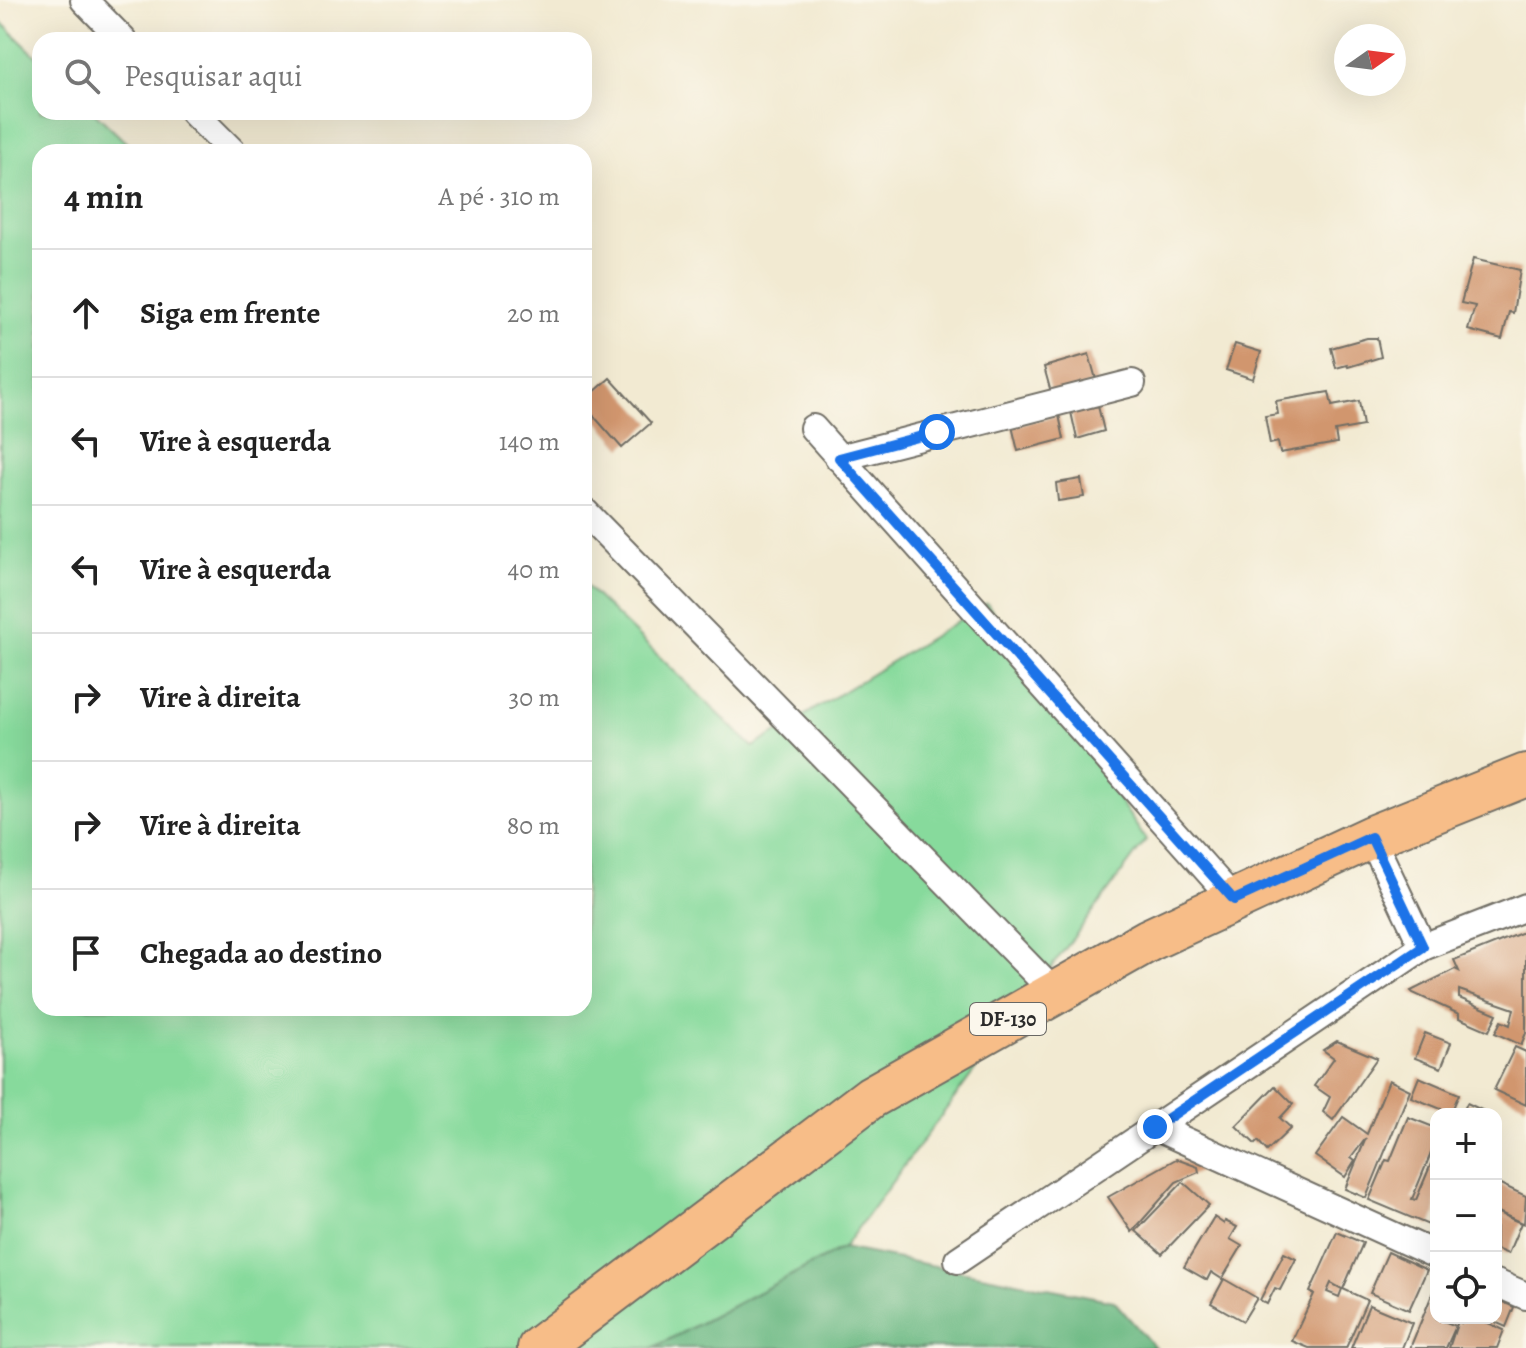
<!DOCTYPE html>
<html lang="pt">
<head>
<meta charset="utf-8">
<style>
  :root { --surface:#fff; --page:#f6f6f6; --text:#222; --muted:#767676; --line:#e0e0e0 }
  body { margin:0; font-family:Alegreya,serif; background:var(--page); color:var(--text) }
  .controls { position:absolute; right:24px; bottom:24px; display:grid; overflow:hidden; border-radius:16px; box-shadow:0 8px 32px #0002 }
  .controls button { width:72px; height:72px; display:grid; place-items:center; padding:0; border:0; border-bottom:2px solid var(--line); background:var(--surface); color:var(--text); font:40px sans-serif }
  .compass { position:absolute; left:1334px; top:24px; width:72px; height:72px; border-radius:50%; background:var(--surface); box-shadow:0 8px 32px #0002; rotate:76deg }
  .stop { position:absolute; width:24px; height:24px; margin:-18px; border:6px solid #1a73e8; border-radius:50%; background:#fff }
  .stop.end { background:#1a73e8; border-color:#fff; box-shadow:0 2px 8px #0008 }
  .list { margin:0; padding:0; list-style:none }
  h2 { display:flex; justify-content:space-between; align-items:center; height:104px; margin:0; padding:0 32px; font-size:34px }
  h2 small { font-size:26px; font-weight:400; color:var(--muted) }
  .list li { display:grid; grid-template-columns:52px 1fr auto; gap:24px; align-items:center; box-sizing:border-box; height:128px; padding:0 32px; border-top:2px solid var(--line) }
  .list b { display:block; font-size:30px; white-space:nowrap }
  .list em { font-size:26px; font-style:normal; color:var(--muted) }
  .icon { flex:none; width:44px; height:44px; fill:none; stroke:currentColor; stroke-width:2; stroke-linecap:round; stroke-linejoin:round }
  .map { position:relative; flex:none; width:1526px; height:1348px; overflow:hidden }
  .search { position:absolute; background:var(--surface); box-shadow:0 8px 32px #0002; left:32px; top:32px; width:560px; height:88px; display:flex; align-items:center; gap:20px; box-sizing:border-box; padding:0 28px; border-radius:24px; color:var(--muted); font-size:30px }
  .panel { position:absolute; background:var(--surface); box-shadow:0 8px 32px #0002; left:32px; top:144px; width:560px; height:872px; border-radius:24px }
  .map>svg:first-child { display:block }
  .green { fill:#87da9c; stroke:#598264; stroke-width:2 }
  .forest { fill:#6dba84; stroke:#4c7258; stroke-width:2 }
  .building { fill:#d1966e; fill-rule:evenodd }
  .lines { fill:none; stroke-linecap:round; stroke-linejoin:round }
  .street-casing { stroke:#716e65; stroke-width:30 }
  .primary-casing { stroke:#716e65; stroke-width:46 }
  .street { stroke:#fff; stroke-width:26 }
  .primary { stroke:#f7bd88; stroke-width:42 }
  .route { stroke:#1a73e8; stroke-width:10 }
  .labels { text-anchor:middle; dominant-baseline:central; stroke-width:7; stroke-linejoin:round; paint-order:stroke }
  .shield { fill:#fbf7ec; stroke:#696865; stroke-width:2 }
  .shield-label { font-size:20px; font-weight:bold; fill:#2b2b2b }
</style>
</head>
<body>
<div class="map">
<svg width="1526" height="1348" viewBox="0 0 1526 1348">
  <rect width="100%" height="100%" fill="#fbf7ec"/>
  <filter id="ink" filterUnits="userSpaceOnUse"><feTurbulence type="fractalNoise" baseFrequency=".0125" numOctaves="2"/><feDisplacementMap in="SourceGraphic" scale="16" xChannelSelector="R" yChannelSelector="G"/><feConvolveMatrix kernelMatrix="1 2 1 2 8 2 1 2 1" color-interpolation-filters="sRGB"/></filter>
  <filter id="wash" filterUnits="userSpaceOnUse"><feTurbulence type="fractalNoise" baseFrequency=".006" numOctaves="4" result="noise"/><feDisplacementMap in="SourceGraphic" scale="32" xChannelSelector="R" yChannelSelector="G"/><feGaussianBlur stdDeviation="1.8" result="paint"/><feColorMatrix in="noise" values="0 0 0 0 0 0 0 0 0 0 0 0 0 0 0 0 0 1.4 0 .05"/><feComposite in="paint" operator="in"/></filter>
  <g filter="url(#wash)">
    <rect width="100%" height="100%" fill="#f2ead2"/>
    <polygon class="green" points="0,21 40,60 40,112 94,112 136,152 40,152 40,1008 584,1008 584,584 753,747 987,603 1146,840 843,1248 653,1348 0,1348"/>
    <polygon class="forest" points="843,1248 1114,1301 1155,1348 653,1348"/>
    <g id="blocks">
      <g class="building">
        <polygon points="1473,259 1520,270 1513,313 1509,312 1502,339 1468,330 1475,306 1461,303"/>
        <polygon points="1367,338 1377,338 1381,357 1348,367 1347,365 1336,368 1331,348"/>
        <polygon points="1235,344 1261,352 1253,379 1226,370"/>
        <polygon points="1089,354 1097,383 1052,396 1044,367"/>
        <polygon points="610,378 651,423 622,448 584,405 584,401"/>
        <polygon points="1329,392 1332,406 1359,401 1363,426 1335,431 1337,443 1280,453 1278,442 1270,444 1265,416 1278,414 1276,401"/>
        <polygon points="1098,406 1104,431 1077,439 1071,412"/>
        <polygon points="1059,415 1064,439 1018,451 1012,426"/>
        <polygon points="1081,479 1084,497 1058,501 1056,483"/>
        <polygon points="1526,931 1526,1033 1521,1045 1495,1033 1501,1021 1510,1025 1514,1009 1459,990 1459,998 1497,1014 1489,1031 1459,1018 1459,1014 1413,993 1411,991 1455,969 1459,971 1454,960"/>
        <polygon points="1425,1033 1451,1043 1441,1068 1415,1058"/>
        <polygon points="1337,1041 1377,1058 1333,1120 1323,1112 1330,1097 1314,1086 1334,1058 1323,1050"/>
        <polygon points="1515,1047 1526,1052 1526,1105 1494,1090"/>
        <polygon points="1419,1077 1459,1094 1451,1113 1411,1097"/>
        <polygon points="1389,1080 1410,1090 1366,1198 1345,1189 1366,1138 1351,1158 1355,1161 1345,1177 1315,1156 1343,1117 1367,1134"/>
        <polygon points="1275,1086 1293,1104 1280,1118 1291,1128 1267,1151 1258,1141 1255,1144 1236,1126"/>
        <polygon points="1467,1103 1490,1114 1462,1114"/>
        <polygon points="1408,1117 1436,1128 1436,1141 1412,1199 1416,1200 1436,1152 1436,1213 1431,1226 1369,1200 1386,1160 1390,1161"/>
        <polygon points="1176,1159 1198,1167 1199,1172 1176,1182 1132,1232 1108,1197"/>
        <polygon points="1183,1182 1209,1205 1162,1254 1136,1231"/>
        <polygon points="1496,1182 1526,1196 1524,1224 1496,1211"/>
        <polygon points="1496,1212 1521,1223 1508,1254 1496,1249"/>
        <polygon points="1214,1217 1224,1224 1225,1221 1237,1227 1230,1239 1242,1246 1222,1279 1211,1272 1207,1280 1184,1267"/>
        <path d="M 1337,1232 L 1363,1243 L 1343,1289 L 1367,1300 L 1346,1348 L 1309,1348 L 1292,1341 L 1314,1294 L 1310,1292 ZM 1331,1283 L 1342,1289 L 1339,1297 L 1327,1292 Z"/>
        <polygon points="1388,1252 1427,1270 1409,1310 1370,1293"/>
        <polygon points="1284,1253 1296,1259 1280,1290 1275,1288 1267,1304 1260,1300"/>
        <polygon points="1224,1279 1257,1298 1243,1321 1211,1303"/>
        <polygon points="1436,1285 1436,1318 1456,1326 1446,1348 1410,1348"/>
        <polygon points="1496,1299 1514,1307 1506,1327 1486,1318 1496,1318"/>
        <polygon points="1369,1305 1412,1323 1402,1348 1351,1348"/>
        <polygon points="1463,1318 1477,1318 1504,1330 1497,1348 1449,1348 1458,1321 1461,1323"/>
      </g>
    </g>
  </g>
  <g filter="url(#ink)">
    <use href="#blocks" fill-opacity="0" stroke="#716e65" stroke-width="2"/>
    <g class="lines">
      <g class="street-casing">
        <g id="street">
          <polyline points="84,0 123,40"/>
          <polyline points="193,112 233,152"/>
          <polyline points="813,428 1234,900"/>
          <polyline points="839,458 1132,383"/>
          <polyline points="584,511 1055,993"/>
          <polyline points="1371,837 1423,947"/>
          <polyline points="1155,1127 1436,1255"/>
          <polyline points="958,1260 1423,947 1526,907"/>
          <polyline points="1496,1283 1526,1296"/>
        </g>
      </g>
      <g class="primary-casing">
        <polyline id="primary" points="539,1348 871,1097 1149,940 1371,837 1526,775"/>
      </g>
      <use href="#street" class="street"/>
      <use href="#primary" class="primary"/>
    </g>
  </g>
  <g class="lines" filter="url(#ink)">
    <polyline class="route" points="937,432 839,458 1234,900 1371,837 1423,947 1155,1127"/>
  </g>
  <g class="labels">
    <rect class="shield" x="970" y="1003" width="76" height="32" rx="6"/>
    <g class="shield-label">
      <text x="1008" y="1019">DF-130</text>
    </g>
  </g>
</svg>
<div class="controls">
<button>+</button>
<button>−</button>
<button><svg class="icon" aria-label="locate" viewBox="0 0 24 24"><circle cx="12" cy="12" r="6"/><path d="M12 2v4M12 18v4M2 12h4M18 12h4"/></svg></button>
</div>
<svg class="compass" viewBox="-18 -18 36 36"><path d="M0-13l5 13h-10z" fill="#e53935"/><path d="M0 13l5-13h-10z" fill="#767676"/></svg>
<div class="stop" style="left:937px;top:432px"></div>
<div class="stop end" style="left:1155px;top:1127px"></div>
<div class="search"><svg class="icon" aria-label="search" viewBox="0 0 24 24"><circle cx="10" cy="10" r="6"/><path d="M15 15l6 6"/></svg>Pesquisar aqui</div>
<section class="panel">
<h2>4 min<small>A pé · 310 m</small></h2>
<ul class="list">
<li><svg class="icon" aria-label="ahead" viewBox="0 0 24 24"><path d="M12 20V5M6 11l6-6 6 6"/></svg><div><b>Siga em frente</b></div><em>20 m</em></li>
<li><svg class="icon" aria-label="left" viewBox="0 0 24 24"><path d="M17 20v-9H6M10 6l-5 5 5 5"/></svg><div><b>Vire à esquerda</b></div><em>140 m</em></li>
<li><svg class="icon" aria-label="left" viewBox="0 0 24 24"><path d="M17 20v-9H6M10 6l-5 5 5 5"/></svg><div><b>Vire à esquerda</b></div><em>40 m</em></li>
<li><svg class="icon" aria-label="right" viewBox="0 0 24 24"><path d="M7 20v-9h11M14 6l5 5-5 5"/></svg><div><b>Vire à direita</b></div><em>30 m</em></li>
<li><svg class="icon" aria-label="right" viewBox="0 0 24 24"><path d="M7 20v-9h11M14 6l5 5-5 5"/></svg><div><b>Vire à direita</b></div><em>80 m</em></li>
<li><svg class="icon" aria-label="arrive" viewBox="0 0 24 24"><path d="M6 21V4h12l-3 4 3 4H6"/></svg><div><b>Chegada ao destino</b></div></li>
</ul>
</section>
</div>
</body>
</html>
